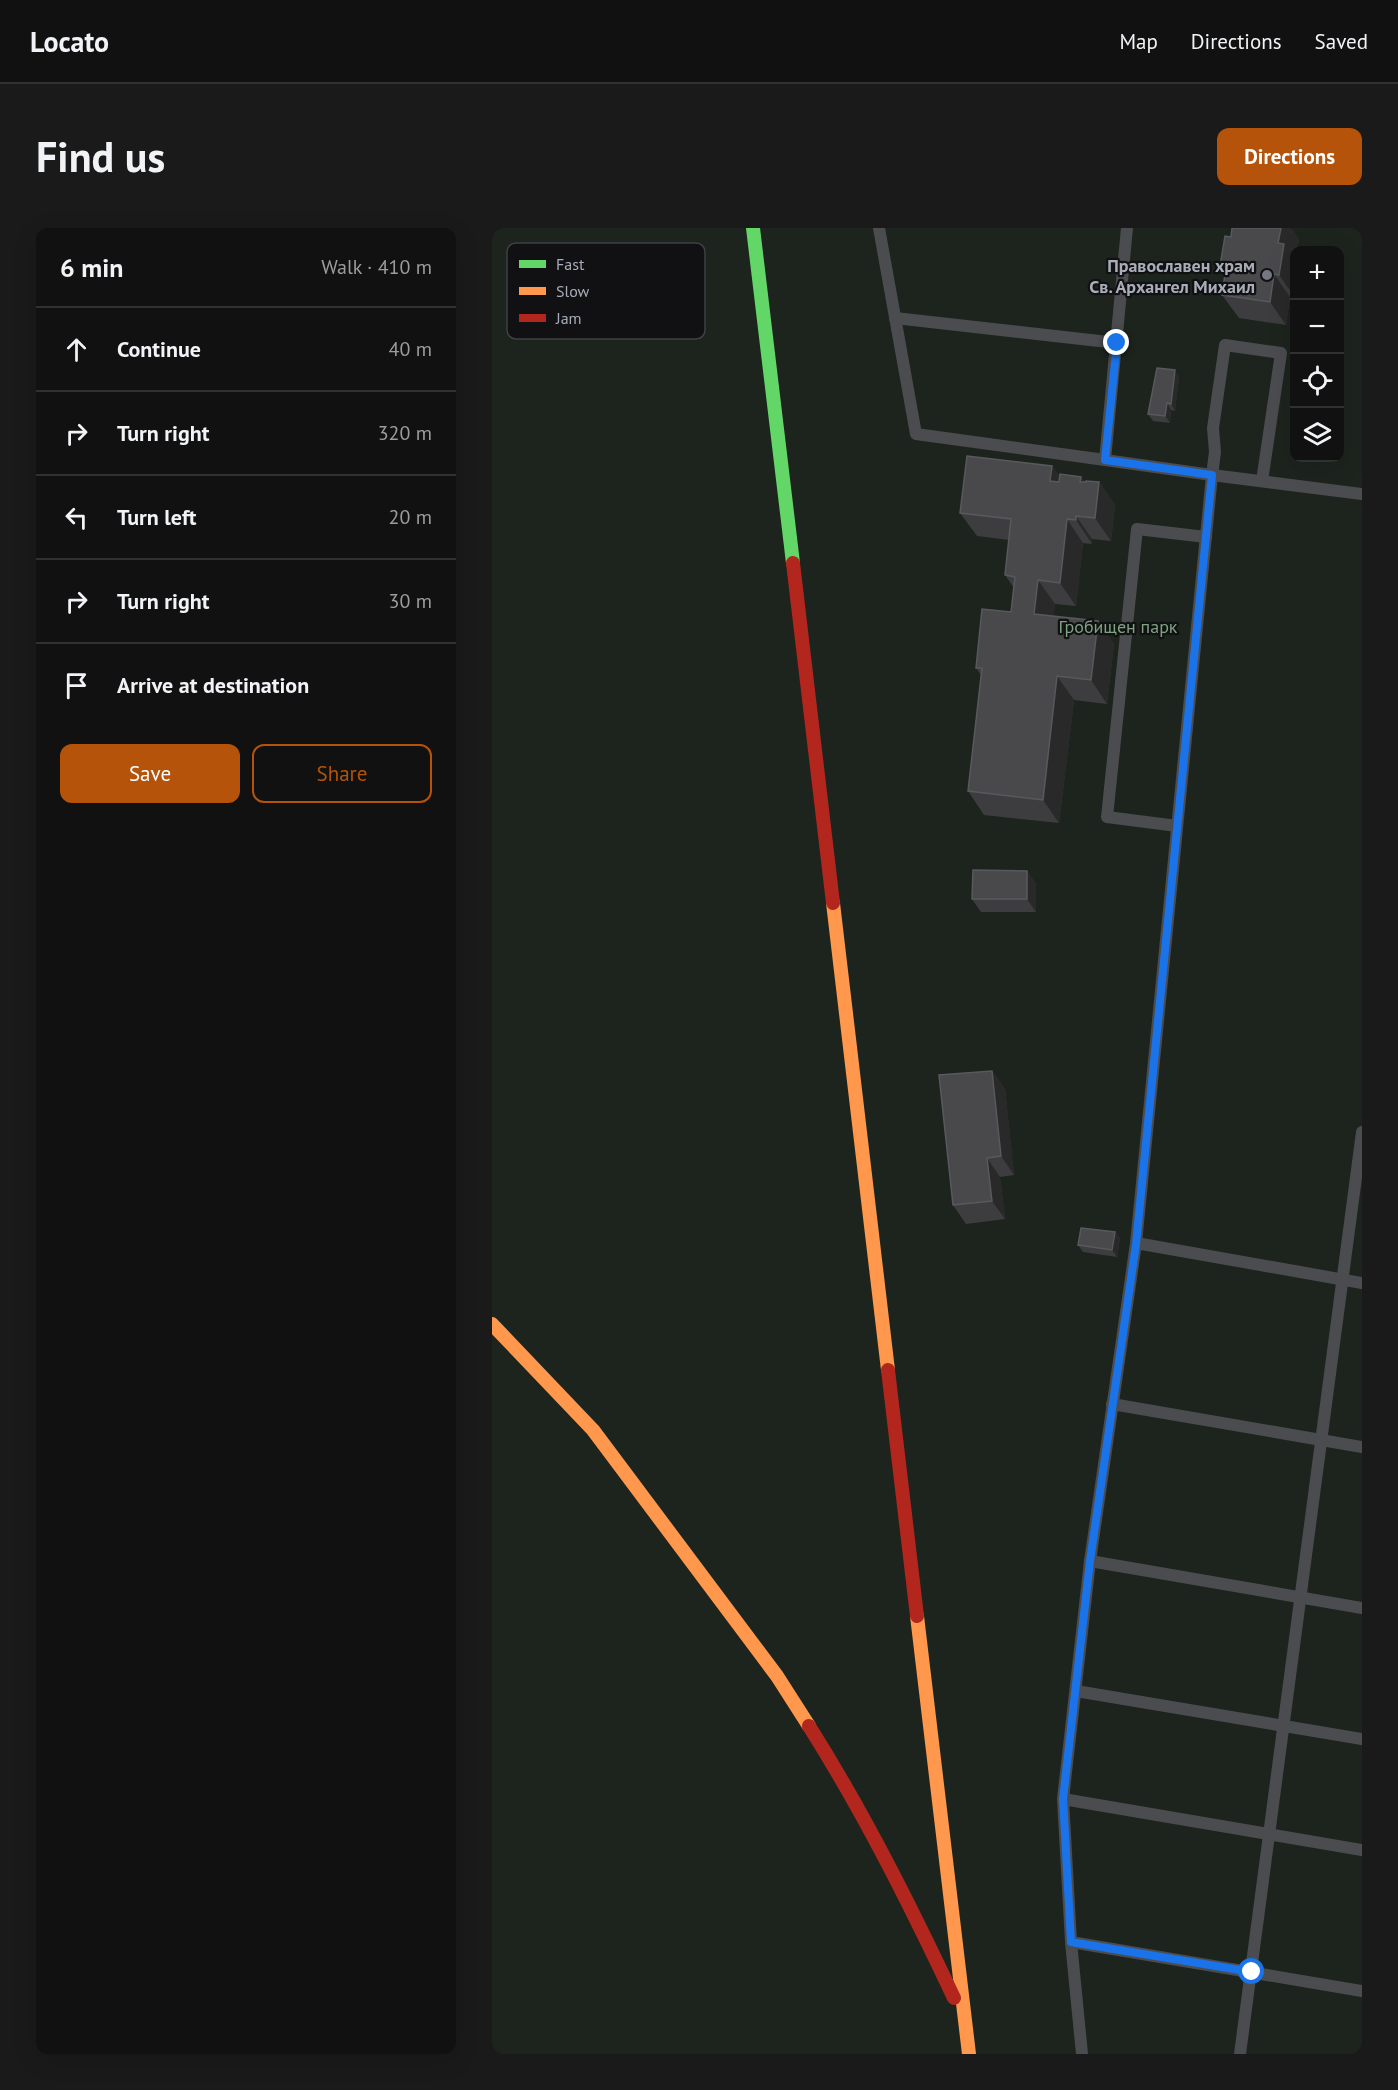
<!DOCTYPE html>
<html lang="en">
<head>
<meta charset="utf-8">
<style>
  :root { --surface:#111; --page:#1a1a1a; --text:#f1f3f6; --muted:#9c9d9f; --line:#303131; --accent:#b45309 }
  body { margin:0; font-family:"PT Sans",sans-serif; background:var(--page); color:var(--text) }
  .controls { position:absolute; right:18px; top:18px; display:grid; overflow:hidden; border-radius:12px; box-shadow:0 6px 24px #0002 }
  .controls button { width:54px; height:54px; display:grid; place-items:center; padding:0; border:0; border-bottom:2px solid var(--line); background:var(--surface); color:var(--text); font:30px sans-serif }
  .stop { position:absolute; width:18px; height:18px; margin:-14px; border:4px solid #1a73e8; border-radius:50%; background:#fff }
  .stop.end { background:#1a73e8; border-color:#fff; box-shadow:0 2px 6px #0008 }
  .list { margin:0; padding:0; list-style:none }
  h2 { display:flex; justify-content:space-between; align-items:center; height:78px; margin:0; padding:0 24px; font-size:26px }
  h2 small { font-size:20px; font-weight:400; color:var(--muted) }
  .list li { display:grid; grid-template-columns:39px 1fr auto; gap:18px; align-items:center; box-sizing:border-box; height:84px; padding:0 24px; border-top:2px solid var(--line) }
  .list b { display:block; font-size:22px; white-space:nowrap }
  .list em { font-size:20px; font-style:normal; color:var(--muted) }
  .actions { display:flex; gap:12px; padding:18px 24px }
  .actions a { flex:1; padding:14px 0; border:2px solid var(--accent); border-radius:12px; text-align:center; font-size:21px; color:var(--accent) }
  .actions .main { background:var(--accent); color:#fff }
  .icon { flex:none; width:33px; height:33px; fill:none; stroke:currentColor; stroke-width:2; stroke-linecap:round; stroke-linejoin:round }
  .map { position:relative; flex:none; width:870px; height:1826px; overflow:hidden; border-radius:12px }
  header { display:flex; align-items:center; gap:36px; box-sizing:border-box; height:84px; padding:0 30px; background:var(--surface); border-bottom:2px solid var(--line) }
  header strong { font-size:28px }
  nav { display:flex; gap:33px; margin-inline-start:auto; font-size:21px }
  .intro { display:flex; align-items:center; justify-content:space-between; box-sizing:border-box; height:144px; padding:0 36px }
  h1 { margin:0; font-size:42px }
  .button { padding:15px 27px; border-radius:12px; background:var(--accent); color:#fff; font-size:21px; font-weight:700 }
  main { display:flex; gap:36px; padding:0 36px }
  aside { flex:1; background:var(--surface); border-radius:12px; box-shadow:0 6px 24px #0002 }
  .map>svg:first-child { display:block }
  .green { fill:#1d241e; fill-rule:evenodd }
  .lines { fill:none; stroke-linecap:round; stroke-linejoin:round }
  .lane { stroke:#4b4c50; stroke-width:12 }
  .fast { stroke:#63d668; stroke-width:14 }
  .slow { stroke:#ff974d; stroke-width:14 }
  .jam { stroke:#b3261e; stroke-width:14 }
  .wall { fill:#3d3d3f }
  .shaded-wall { fill:#29292a }
  .building { fill:#49494c; stroke:#58595d; stroke-width:1.5 }
  .route { stroke:#1a73e8; stroke-width:8 }
  .poi-dot { fill:#757880; stroke:#111113; stroke-width:2 }
  .labels { text-anchor:middle; dominant-baseline:central; stroke-width:4.5; stroke-linejoin:round; paint-order:stroke }
  .poi-label { font-size:18px; font-weight:bold; fill:#a8adb8; stroke:#111113; text-anchor:end }
  .park-label { font-size:18px; fill:#7fa381; stroke:#111113 }
  .key { fill:#111113; stroke:#3e4045; stroke-width:1.5 }
  .key-label { font-size:16px; fill:#a8adb8 }
</style>
</head>
<body>
<header>
<strong>Locato</strong>
<nav><a>Map</a><a>Directions</a><a>Saved</a></nav>
</header>
<div class="intro"><h1>Find us</h1><a class="button">Directions</a></div>
<main>
<aside>
<h2>6 min<small>Walk · 410 m</small></h2>
<ul class="list">
<li><svg class="icon" aria-label="ahead" viewBox="0 0 24 24"><path d="M12 20V5M6 11l6-6 6 6"/></svg><div><b>Continue</b></div><em>40 m</em></li>
<li><svg class="icon" aria-label="right" viewBox="0 0 24 24"><path d="M7 20v-9h11M14 6l5 5-5 5"/></svg><div><b>Turn right</b></div><em>320 m</em></li>
<li><svg class="icon" aria-label="left" viewBox="0 0 24 24"><path d="M17 20v-9H6M10 6l-5 5 5 5"/></svg><div><b>Turn left</b></div><em>20 m</em></li>
<li><svg class="icon" aria-label="right" viewBox="0 0 24 24"><path d="M7 20v-9h11M14 6l5 5-5 5"/></svg><div><b>Turn right</b></div><em>30 m</em></li>
<li><svg class="icon" aria-label="arrive" viewBox="0 0 24 24"><path d="M6 21V4h12l-3 4 3 4H6"/></svg><div><b>Arrive at destination</b></div></li>
</ul>
<div class="actions"><a class="main">Save</a><a>Share</a></div>
</aside>
<div class="map">
<svg width="870" height="1826" viewBox="0 0 870 1826">
  <rect width="100%" height="100%" fill="#171717"/>
  <path class="green" d="M 0,0 L 870,0 L 870,1826 L 0,1826 ZM 802,22 L 848,22 L 848,230 L 802,230 Z"/>
  <g class="lines">
    <g class="lane">
      <polyline points="387,0 424,206 613,232 635,0"/>
      <polyline points="403,90 625,115"/>
      <polyline points="613,232 720,247 723,224 721,200 733,117 789,125 770,253"/>
      <polyline points="685,598 615,589 645,301 714,309"/>
      <polyline points="644,1015 720,247 870,266"/>
      <polyline points="620,1176 870,1219"/>
      <polyline points="598,1333 870,1380"/>
      <polyline points="584,1463 870,1511"/>
      <polyline points="571,1571 870,1622"/>
      <polyline points="579,1714 870,1763"/>
      <polyline points="590,1826 579,1714 571,1571 598,1333 644,1015 870,1055"/>
      <polyline points="748,1826 870,904"/>
    </g>
    <polyline class="fast" points="261,0 301,335"/>
    <g class="slow">
      <polyline points="341,675 396,1142"/>
      <polyline points="0,1096 101,1202 285,1448 317,1498"/>
      <polyline points="425,1388 477,1826"/>
    </g>
    <g class="jam">
      <polyline points="301,335 341,675"/>
      <polyline points="396,1142 425,1388"/>
      <path d="M 317,1498 C 372,1585 418,1677 462,1770"/>
    </g>
  </g>
  <g class="wall">
    <polygon points="739,9 807,11 805,22 802,22 802,70 798,69 794,97 747,90 730,67 733,46 728,38"/>
    <polygon points="687,148 683,183 679,182 678,195 661,193 656,186"/>
    <polygon points="560,238 567,248 589,249 593,254 607,254 623,277 619,313 600,311 600,316 591,315 584,378 563,376 561,388 606,393 622,416 615,476 582,472 567,595 492,587 476,563 489,447 484,440 519,384 522,360 513,347 517,312 485,308 468,285"/>
    <polygon points="535,643 544,656 544,684 489,684 480,671"/>
    <polygon points="500,843 513,861 522,947 508,949 513,991 474,996 461,977"/>
    <polygon points="623,1004 628,1010 625,1029 591,1024 586,1017"/>
  </g>
  <g class="shaded-wall">
    <polygon points="789,0 799,0 807,11 805,22 802,22 802,68 787,47 786,15"/>
    <polygon points="782,46 798,69 794,97 778,74"/>
    <polygon points="683,142 687,148 683,183 679,176"/>
    <polygon points="675,175 679,182 678,195 673,188"/>
    <polygon points="560,238 576,261 558,253"/>
    <polygon points="589,249 605,271 607,254 623,277 619,313 603,290 588,254"/>
    <polygon points="584,288 600,311 600,316 584,292"/>
    <polygon points="575,291 591,315 584,378 568,355"/>
    <polygon points="546,352 563,376 559,409 542,386"/>
    <polygon points="606,393 622,416 615,476 599,452"/>
    <polygon points="565,448 582,472 567,595 551,572"/>
    <polygon points="535,643 544,656 544,684 535,671"/>
    <polygon points="500,843 513,861 522,947 509,928"/>
    <polygon points="495,930 508,949 513,991 500,973"/>
    <polygon points="623,1004 628,1010 625,1029 620,1022"/>
  </g>
  <g class="building">
    <polygon points="740,0 789,0 786,15 792,16 787,47 782,46 778,74 730,67 734,39 728,38 733,8 739,9"/>
    <polygon points="665,140 683,142 679,176 675,175 673,188 656,186"/>
    <polygon points="475,228 560,238 558,253 567,254 568,246 589,249 588,254 594,254 594,253 607,254 603,290 584,288 584,292 575,291 568,355 546,352 542,386 606,393 599,452 565,448 551,572 476,563 490,440 484,440 490,381 519,384 523,349 513,347 519,291 468,285"/>
    <polygon points="481,642 535,643 535,671 480,671"/>
    <polygon points="500,843 509,928 495,930 500,973 461,977 447,847"/>
    <polygon points="589,1000 623,1004 620,1022 586,1017"/>
  </g>
  <g class="lines">
    <polyline class="route" points="625,115 613,232 720,247 644,1016 598,1333 571,1571 579,1714 760,1744"/>
  </g>
  <circle class="poi-dot" cx="775" cy="47" r="6"/>
  <g class="labels">
    <g class="poi-label">
      <text x="763" y="37">Православен храм<tspan x="763" dy="21">Св. Архангел Михаил</tspan></text>
    </g>
    <g class="park-label">
      <text x="626" y="398">Гробищен парк</text>
    </g>
  </g>
  <rect x="15" y="15" width="198" height="96" rx="9" class="key"/>
  <rect x="27" y="32" width="27" height="8" fill="#63d668"/>
  <rect x="27" y="59" width="27" height="8" fill="#ff974d"/>
  <rect x="27" y="86" width="27" height="8" fill="#b3261e"/>
  <g class="key-label">
    <text x="64" y="42">Fast</text>
    <text x="64" y="69">Slow</text>
    <text x="64" y="96">Jam</text>
  </g>
</svg>
<div class="controls">
<button>+</button>
<button>−</button>
<button><svg class="icon" aria-label="locate" viewBox="0 0 24 24"><circle cx="12" cy="12" r="6"/><path d="M12 2v4M12 18v4M2 12h4M18 12h4"/></svg></button>
<button><svg class="icon" aria-label="layers" viewBox="0 0 24 24"><path d="M12 4l9 5-9 5-9-5zM3 14l9 5 9-5"/></svg></button>
</div>
<div class="stop" style="left:760px;top:1744px"></div>
<div class="stop end" style="left:625px;top:115px"></div>
</div>
</main>
</body>
</html>
